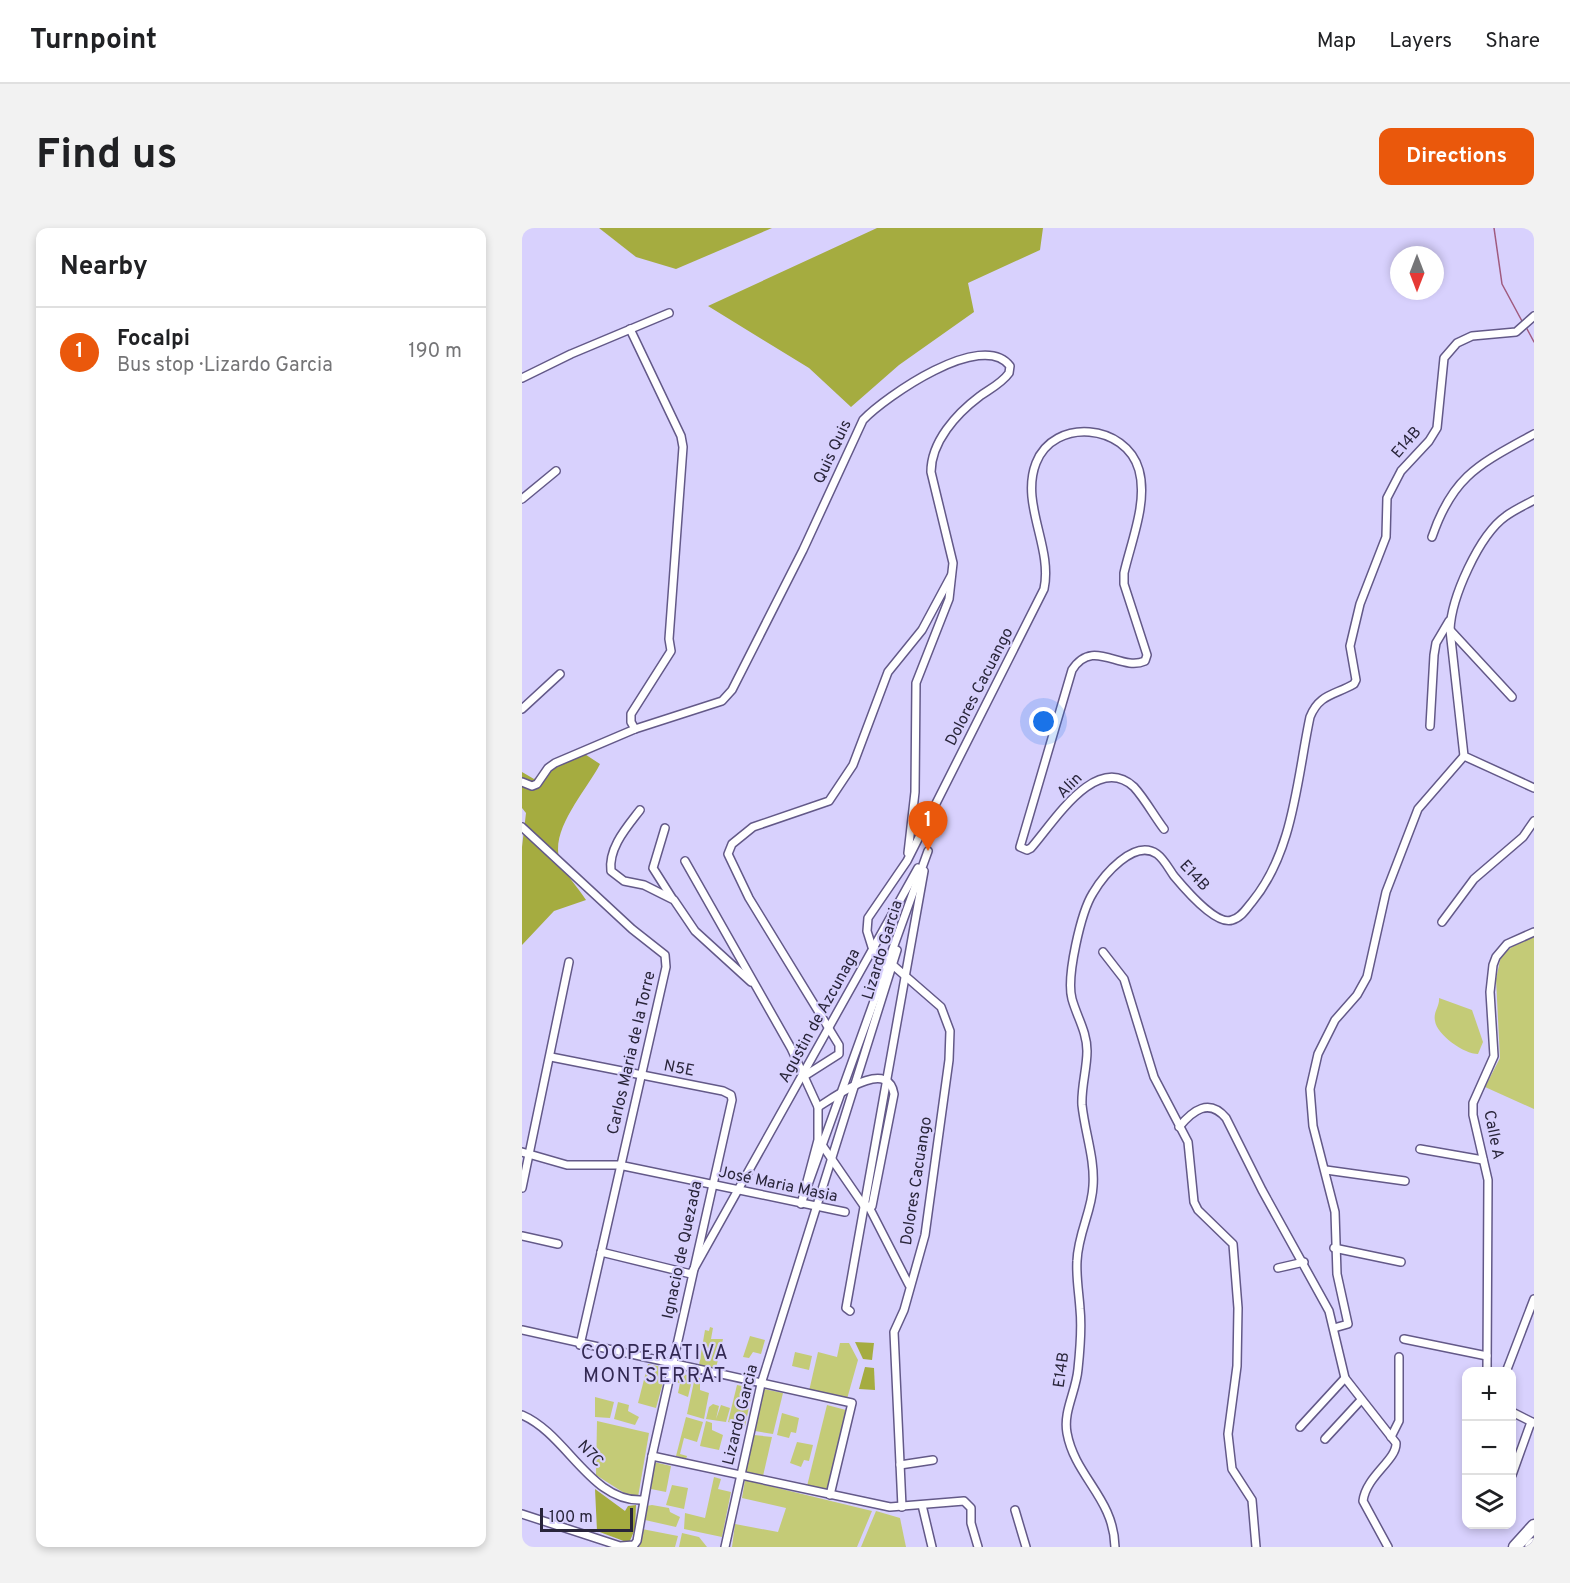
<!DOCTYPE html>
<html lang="en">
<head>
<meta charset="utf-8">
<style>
  :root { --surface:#fff; --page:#f2f2f2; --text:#202124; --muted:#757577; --line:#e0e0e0; --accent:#ea580c }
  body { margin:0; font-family:Overpass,sans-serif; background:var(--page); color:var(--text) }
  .controls { position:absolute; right:18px; bottom:18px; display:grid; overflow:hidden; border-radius:12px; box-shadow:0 3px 9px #0003 }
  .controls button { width:54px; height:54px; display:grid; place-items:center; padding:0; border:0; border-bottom:2px solid var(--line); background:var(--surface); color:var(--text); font:30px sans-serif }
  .compass { position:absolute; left:868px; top:18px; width:54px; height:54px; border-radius:50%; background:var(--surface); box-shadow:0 3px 9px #0003; rotate:180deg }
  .scale { position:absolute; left:18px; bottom:15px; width:93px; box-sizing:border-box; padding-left:6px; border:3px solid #29253a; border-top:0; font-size:16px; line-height:21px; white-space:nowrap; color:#29253a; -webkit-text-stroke:4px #d8d1fd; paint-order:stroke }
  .you { position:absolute; left:522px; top:494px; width:21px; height:21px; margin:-15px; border:4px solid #fff; border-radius:50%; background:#1a73e8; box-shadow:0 0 0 9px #1a73e833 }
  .badge { display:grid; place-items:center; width:39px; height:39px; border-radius:50%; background:var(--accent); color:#fff; font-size:20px; font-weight:700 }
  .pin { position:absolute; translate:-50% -50px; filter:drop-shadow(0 2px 3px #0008) }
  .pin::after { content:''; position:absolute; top:32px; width:21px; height:18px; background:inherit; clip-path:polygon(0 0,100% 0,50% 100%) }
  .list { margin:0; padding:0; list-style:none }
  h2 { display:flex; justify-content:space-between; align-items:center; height:78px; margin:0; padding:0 24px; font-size:26px }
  h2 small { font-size:20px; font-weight:400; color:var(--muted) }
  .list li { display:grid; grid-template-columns:39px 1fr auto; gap:18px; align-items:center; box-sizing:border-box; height:90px; padding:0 24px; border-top:2px solid var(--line) }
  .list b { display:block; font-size:22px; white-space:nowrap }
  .list p { margin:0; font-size:20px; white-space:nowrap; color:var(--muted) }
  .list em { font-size:20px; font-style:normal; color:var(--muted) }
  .icon { flex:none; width:33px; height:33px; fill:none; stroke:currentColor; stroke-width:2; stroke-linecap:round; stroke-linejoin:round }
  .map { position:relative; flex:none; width:1012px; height:1319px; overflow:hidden; border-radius:12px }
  header { display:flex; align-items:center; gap:36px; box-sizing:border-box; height:84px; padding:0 30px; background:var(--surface); border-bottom:2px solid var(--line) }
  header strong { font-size:28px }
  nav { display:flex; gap:33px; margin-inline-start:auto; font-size:21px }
  .intro { display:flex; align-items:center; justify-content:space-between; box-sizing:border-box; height:144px; padding:0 36px }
  h1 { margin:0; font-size:42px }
  .button { padding:15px 27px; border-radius:12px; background:var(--accent); color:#fff; font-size:21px; font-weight:700 }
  main { display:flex; gap:36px; padding:0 36px }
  aside { flex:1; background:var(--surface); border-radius:12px; box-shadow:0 3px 9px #0003 }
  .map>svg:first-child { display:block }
  .green { fill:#c4cb77 }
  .forest { fill:#a5ac40 }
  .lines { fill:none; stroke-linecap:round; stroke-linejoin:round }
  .stream { stroke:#a05b7f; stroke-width:1.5 }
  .street-casing { stroke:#635988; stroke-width:10 }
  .highway-casing { stroke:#635988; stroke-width:15 }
  .street { stroke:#fff; stroke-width:7 }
  .highway { stroke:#fff; stroke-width:12 }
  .labels { text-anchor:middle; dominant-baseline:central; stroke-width:4.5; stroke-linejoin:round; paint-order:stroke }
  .street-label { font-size:16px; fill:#29253a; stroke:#d8d1fd }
  .quarter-label { font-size:20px; letter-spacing:1.5px; fill:#332953; stroke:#d8d1fd }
</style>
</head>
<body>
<header>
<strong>Turnpoint</strong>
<nav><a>Map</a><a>Layers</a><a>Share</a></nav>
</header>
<div class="intro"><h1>Find us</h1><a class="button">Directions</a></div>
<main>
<aside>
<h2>Nearby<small></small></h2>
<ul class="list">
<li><span class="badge">1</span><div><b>Focalpi</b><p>Bus stop · Lizardo Garcia</p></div><em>190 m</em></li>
</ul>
</aside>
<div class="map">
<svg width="1012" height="1319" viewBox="0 0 1012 1319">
  <rect width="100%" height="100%" fill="#d8d1fd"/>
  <g class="green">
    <polygon points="1012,709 1012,881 963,859 978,830 974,751 979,728 991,718"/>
    <path d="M 917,770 L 950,782 L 961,814 L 956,826 C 942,826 915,807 913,793 C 911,784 918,778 917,770 Z"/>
    <polygon points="188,1099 191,1100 189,1111 201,1111 194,1140 177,1137 183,1102 187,1103"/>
    <polygon points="228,1108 243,1112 239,1126 231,1124 227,1130 221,1129"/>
    <polygon points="318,1115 327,1115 336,1132 325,1171 287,1163 296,1124 315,1129"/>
    <polygon points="273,1124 290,1128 287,1142 270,1138"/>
    <polygon points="126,1136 145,1140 134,1180 116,1175"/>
    <polygon points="154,1145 171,1148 166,1169 156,1165 158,1155 151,1154"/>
    <polygon points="173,1149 178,1150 178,1162 187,1165 182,1191 165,1186"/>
    <polygon points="215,1157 231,1160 223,1198 206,1194"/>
    <polygon points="242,1161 261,1165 251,1206 233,1203"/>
    <polygon points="73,1169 92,1174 88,1190 73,1189"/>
    <polygon points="96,1174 107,1177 106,1183 117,1189 113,1197 92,1191"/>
    <polygon points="191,1176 197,1178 194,1191 199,1177 208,1180 204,1194 184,1191 187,1179"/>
    <polygon points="305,1177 324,1182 305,1262 285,1258"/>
    <polygon points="260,1185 277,1190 274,1205 269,1204 267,1210 255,1207"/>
    <polygon points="164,1189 181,1194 175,1214 162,1210 158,1226 165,1228 164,1231 154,1228"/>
    <polygon points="75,1193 127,1205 116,1269 110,1270 74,1247"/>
    <polygon points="184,1193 190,1195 190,1202 201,1207 197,1222 178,1218"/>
    <polygon points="232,1207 250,1209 241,1248 224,1244"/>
    <polygon points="275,1214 291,1217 287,1233 282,1232 279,1239 268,1235"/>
    <polygon points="132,1234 149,1238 144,1264 129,1261"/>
    <polygon points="192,1249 199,1251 196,1261 209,1264 200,1309 162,1301 163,1285 183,1290"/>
    <polygon points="223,1252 350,1283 335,1319 210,1319 213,1296 256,1304 264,1280 220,1270"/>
    <polygon points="150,1257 166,1260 162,1281 144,1277"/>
    <polygon points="130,1277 147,1280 148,1284 158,1289 154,1299 123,1292 124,1278"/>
    <polygon points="354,1283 378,1290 384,1319 339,1319"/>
    <polygon points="120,1301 156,1308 153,1319 117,1319"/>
    <polygon points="160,1305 177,1309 185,1319 157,1319"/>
  </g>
  <g class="forest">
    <polygon points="77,0 250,0 154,41 114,29"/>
    <polygon points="355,0 521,0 518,22 446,55 452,84 377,137 329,179 287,140 186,78"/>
    <path d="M 55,521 L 78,536 C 65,562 27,602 38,633 C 43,646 57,661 64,672 L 32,683 L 0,717 L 0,619 L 4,585 L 0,580 L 0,544 L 12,551 Z"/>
    <polygon points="333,1114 352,1115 350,1132 341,1131"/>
    <polygon points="343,1139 352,1140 353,1162 337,1161"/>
    <polygon points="73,1261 103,1283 106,1278 114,1277 113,1301 107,1315 75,1303"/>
  </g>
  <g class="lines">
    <g class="stream">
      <polyline points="972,0 980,56 1001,95"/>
      <polyline points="1004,99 1012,114"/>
    </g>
    <g class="street-casing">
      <g id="street">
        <polyline points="108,101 159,208 161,219 147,411 149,423 109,486 109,494 113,501"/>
        <polyline points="0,150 49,126 147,85"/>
        <polyline points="0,271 34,243"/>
        <path d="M 1012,272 C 1003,277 992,282 984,288 C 957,307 929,370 928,402 L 942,528 L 1012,560"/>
        <path d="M 910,309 C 931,247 958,236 1012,206"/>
        <polyline points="928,402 990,469"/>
        <polyline points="0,481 38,446"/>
        <polyline points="908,498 912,427 914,415 927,393"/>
        <path d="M 0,554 L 10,558 L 15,556 L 26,540 L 33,535 L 113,501 L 200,473 L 210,462 L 281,322 L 341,192 C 363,169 460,101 488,138 L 487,145 C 480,155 468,161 458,168 C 434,186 409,214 409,244 L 431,335 L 427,371 L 394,455 L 393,564 L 386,625"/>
        <path d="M 118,582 C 105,599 86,620 89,643 L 102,653 L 122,657 L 152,672 L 173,703 L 229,754"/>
        <polyline points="0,599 110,701 143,727 144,739 58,1117"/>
        <polyline points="143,600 131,640 150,670"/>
        <polyline points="163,633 269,820 296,879 296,912 279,976 406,623"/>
        <polyline points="920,694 952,651 1001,609 1012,593"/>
        <polyline points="581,724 602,751 632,849 666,914 672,974 676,982 711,1016 716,1080 715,1138 706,1206 710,1241 730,1272 734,1319"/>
        <polyline points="284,847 317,826 317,817 227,670 206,626 210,616 231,599 307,573 331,537 366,444 400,402 429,348"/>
        <path d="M 296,879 C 313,869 366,829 372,866 L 350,978 L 342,978 L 298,914"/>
        <path d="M 657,899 C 671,882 687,870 704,890 L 740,962 L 807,1083 L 823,1150 L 874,1215 C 875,1232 844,1248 841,1273 L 866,1319"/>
        <polyline points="898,921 961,932"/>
        <polyline points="0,924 45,937 97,937 323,984"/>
        <polyline points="804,942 883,953"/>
        <polyline points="0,960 47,734"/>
        <polyline points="347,979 387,1057"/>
        <polyline points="0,1008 36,1016"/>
        <polyline points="812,1020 879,1034"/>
        <polyline points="79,1024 169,1046 396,640"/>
        <polyline points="756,1040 782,1034"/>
        <polyline points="328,1083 324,1080 402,643"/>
        <polyline points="812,1100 826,1096 815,1046 813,984 791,898 788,861 796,826 813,792 835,767 845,749 864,664 896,581 942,528"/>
        <polyline points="0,1102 330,1175 308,1267"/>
        <polyline points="882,1111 965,1128"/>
        <polyline points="965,1144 966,952 951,887 951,875 972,828 968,764 971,737 974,729 985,716 1012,704"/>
        <polyline points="984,1144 1012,1071"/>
        <polyline points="990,1184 1012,1195"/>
        <path d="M 0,1187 C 45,1206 69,1275 121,1272"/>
        <polyline points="778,1199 823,1150"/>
        <polyline points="869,1209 877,1193 877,1129"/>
        <polyline points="803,1211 839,1172"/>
        <polyline points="130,1228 368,1279 442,1273 449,1280 449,1295 456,1319"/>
        <polyline points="378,1237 411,1232"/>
        <polyline points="990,1247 1009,1194"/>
        <polyline points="400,1277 410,1319"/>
        <path d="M 380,1279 L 372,1104 L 382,1082 L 403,1007 L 427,832 L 428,803 L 419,779 L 350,719 L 345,703 L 346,690 L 385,633 L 522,361 C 531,319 498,276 514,235 C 532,189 604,196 617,242 C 626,274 609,314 602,345 L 602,356 L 625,427 L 623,433 C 598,444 571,409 550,442 L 498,619 L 505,622 L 509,620 C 532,594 574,524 612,559 C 623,571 632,588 642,601"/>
        <polyline points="493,1282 504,1319"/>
        <polyline points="0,1286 98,1318 112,1317 115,1313 130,1228 210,872 209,867 201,863 29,829"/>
        <polyline points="203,1319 239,1156 375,722"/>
        <path d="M 593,1319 C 592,1270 553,1249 545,1205 C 541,1183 554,1164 556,1141 C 558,1122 560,1100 558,1081 C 557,1065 554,1049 555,1033 C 556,1005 570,983 571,958 C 573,931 563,905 560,877 C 559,859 565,841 565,823 C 565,804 555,789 550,771 C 544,749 559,684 571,665 C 581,648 612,610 635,626 C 642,631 647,641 652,648 C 662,660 694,698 710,692 C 719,690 724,681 730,674 C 772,623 775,550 788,489 C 797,466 813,467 832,456 L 834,452 L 828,418 L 838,376 L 864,309 L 865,270 L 879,243 L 907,213 L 915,200 L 922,130 L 935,115 L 950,108 L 994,104 L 1012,88"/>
      </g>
    </g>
    <g class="highway-casing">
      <g id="highway">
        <polyline points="993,1319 1012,1298"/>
        <polyline points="1009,1319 1012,1316"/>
      </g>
    </g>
    <use href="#street" class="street"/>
    <use href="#highway" class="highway"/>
  </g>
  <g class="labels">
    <g class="street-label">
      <text transform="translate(885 215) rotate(-49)">E14B</text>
      <text transform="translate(311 224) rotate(-65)">Quis Quis</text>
      <text transform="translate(458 459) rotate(-63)">Dolores Cacuango</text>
      <text transform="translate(548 558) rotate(-45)">Alin</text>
      <text transform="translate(672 648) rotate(47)">E14B</text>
      <text transform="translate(361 722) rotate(-73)">Lizardo Garcia</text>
      <text transform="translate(298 788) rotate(-61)">Agustin de Azcunaga</text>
      <text transform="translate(110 825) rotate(-77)">Carlos Maria de la Torre</text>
      <text transform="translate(157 841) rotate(11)">N5E</text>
      <text transform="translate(971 907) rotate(79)">Calle A</text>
      <text transform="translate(395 953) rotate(-81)">Dolores Cacuango</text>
      <text transform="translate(256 957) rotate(12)">José Maria Masia</text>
      <text transform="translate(161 1022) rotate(-78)">Ignacio de Quezada</text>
      <text transform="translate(540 1142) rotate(-82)">E14B</text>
      <text transform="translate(219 1187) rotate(-76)">Lizardo Garcia</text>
      <text transform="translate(68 1226) rotate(47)">N7C</text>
    </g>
    <g class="quarter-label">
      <text x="133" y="1126">COOPERATIVA<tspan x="133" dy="23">MONTSERRAT</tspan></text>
    </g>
  </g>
</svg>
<div class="controls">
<button>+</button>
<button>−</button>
<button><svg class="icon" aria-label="layers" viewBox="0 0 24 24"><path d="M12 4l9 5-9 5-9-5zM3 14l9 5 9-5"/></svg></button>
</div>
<svg class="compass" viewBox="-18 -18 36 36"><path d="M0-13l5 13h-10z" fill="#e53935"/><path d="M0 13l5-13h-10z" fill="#757577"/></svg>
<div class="scale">100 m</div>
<div class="you"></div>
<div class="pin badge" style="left:406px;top:623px">1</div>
</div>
</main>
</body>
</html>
